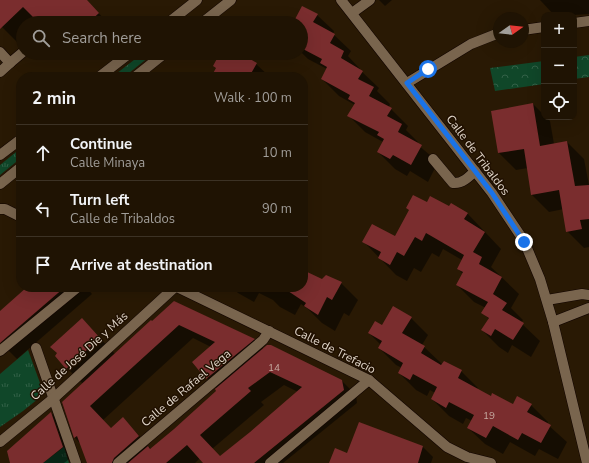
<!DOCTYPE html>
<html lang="en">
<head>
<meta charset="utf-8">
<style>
  :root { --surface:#1f1303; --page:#271c0d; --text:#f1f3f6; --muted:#a19e9a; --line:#3c3225 }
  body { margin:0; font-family:"Nunito Sans",sans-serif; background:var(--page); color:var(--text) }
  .controls { position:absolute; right:12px; top:12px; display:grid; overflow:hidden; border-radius:8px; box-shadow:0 4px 16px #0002 }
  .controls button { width:36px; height:36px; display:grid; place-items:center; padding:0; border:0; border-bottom:1px solid var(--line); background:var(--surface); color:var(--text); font:20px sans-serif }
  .compass { position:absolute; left:493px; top:12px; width:36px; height:36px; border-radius:50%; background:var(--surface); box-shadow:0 4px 16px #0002; rotate:75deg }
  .stop { position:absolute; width:12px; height:12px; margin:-9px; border:3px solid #1a73e8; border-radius:50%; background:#fff }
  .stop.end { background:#1a73e8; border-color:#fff; box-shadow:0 1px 4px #0008 }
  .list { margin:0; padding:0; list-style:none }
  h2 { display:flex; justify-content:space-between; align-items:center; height:52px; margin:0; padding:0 16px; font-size:17px }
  h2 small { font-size:13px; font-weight:400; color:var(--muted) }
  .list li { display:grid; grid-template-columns:26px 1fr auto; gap:12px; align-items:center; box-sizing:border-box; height:56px; padding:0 16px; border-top:1px solid var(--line) }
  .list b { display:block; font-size:15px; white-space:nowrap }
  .list p { margin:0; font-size:13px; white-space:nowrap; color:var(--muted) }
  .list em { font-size:13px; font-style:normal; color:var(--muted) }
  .icon { flex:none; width:22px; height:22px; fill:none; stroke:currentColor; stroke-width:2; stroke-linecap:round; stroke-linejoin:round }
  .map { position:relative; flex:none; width:589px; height:463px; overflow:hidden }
  .search { position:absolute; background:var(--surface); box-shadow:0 4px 16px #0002; left:16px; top:16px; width:292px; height:44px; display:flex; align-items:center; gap:10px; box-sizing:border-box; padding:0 14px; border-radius:22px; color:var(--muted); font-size:15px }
  .panel { position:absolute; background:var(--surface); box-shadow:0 4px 16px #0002; left:16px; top:72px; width:292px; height:220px; border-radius:16px }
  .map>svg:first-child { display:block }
  .grass { fill:url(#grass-tufts) }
  .park { fill:url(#park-crowns) }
  .shadow { fill:#0007; fill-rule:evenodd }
  .building { fill:#7a2d2e; fill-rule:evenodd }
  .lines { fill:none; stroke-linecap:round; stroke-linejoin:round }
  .minor-casing { stroke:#110400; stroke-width:11 }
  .minor { stroke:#79654e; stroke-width:10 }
  .route { stroke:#1a73e8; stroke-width:5 }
  .labels { text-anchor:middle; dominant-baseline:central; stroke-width:3; stroke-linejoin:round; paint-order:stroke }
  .number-label { font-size:10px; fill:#c6aba2 }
  .street-label { font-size:12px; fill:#e0d5c8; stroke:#201000 }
</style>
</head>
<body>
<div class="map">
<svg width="589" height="463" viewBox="0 0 589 463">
  <defs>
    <pattern id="grass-tufts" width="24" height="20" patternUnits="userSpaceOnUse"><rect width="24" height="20" fill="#104729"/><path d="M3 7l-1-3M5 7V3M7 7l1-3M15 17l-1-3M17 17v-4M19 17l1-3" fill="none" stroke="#326147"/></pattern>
    <pattern id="park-crowns" width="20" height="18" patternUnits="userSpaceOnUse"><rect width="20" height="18" fill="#104729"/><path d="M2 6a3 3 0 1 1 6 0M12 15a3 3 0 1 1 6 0" fill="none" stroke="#326147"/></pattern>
  </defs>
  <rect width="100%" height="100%" fill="#291904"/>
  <g class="grass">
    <polygon points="143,53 154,53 124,77 112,77"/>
    <polygon points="21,148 21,158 0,175 0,165"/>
    <polygon points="28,350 44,394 23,411 0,427 0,374"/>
    <polygon points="64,447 69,463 43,463"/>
  </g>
  <g class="park">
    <polygon points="589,55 589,77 574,79 574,57"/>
    <polygon points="544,61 544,84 495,91 490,68"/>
  </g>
  <g class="shadow">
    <polygon points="0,0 86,0 108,23 23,23 23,44 21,46 0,25"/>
    <polygon points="379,0 392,0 385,6"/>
    <polygon points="540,0 589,0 589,14 574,15 554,15"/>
    <polygon points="317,15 334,31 333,34 351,51 348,56 360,69 360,70 379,88 377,91 390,104 389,107 408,126 406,130 418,142 417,144 438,162 428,182 410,171 407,176 395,169 378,152 383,142 365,132 349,116 355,105 339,96 322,79 327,69 308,59 301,52 301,23 294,23"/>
    <polygon points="71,53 84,53 77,60"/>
    <polygon points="221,53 237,60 256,64 270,77 209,77 217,69"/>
    <polygon points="533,104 550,121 554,144 567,142 584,159 589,185 589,247 584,248 567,231 564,209 549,212 532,195 528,168 516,170 499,153 492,111"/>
    <polygon points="427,203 449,208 467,213 501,249 491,267 519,294 511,308 523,320 521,323 540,341 531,357 512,345 508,353 499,347 482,330 489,319 483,313 486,308 474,302 457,285 463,274 458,269 462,260 443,249 439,257 432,253 421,272 414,268 407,281 396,275 364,242 396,237"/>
    <polygon points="303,270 323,281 341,283 358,300 349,316 344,313 335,331 322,323 308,309 301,304 295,315 280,307 273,300 259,293 254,302 238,293 232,287 303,287"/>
    <polygon points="29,287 86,287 92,294 17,359 0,342 0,312"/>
    <path d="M 175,302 L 254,339 L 264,349 L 342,381 L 356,395 L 357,403 L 283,463 L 204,463 L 200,458 L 195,463 L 88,463 L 81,444 L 75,438 L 63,403 L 83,384 L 67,368 L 82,319 L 115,354 ZM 193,338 L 211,347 L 193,362 L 217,389 L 218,391 L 151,449 L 123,418 L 111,429 L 103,420 ZM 284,385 L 298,392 L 220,457 L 212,449 L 264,405 L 261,402 Z"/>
    <polygon points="411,318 428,335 422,345 443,365 461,371 478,388 477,389 491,397 513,405 531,405 548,422 547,424 567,442 558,459 539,449 535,456 510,442 503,454 485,444 468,428 472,421 466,418 463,424 449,416 432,399 435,393 430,390 427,396 416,390 399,373 402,368 396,365 379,348 381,345 369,333 383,326"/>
    <polygon points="51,413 61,422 72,457 64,463 11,463"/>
    <polygon points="423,447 433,457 431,463 330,463 348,455"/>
  </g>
  <g class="building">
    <polygon points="0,0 87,0 99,13 88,23 39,23 23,7 0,29"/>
    <polygon points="302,6 318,14 313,22 335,34 330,43 344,51 341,58 363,71 358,79 374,87 369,96 392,108 387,116 402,124 398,132 422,145 411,165 393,155 390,159 377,152 384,139 377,135 379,132 347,116 355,103 348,99 350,95 321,79 327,67 320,63 322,59 301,48 301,23 293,23"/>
    <polygon points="220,53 226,53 237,59 240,53 257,63 249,77 211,77 216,68 213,66"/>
    <polygon points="533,103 540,146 567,141 575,186 589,185 589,219 580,220 582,229 566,232 559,190 531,195 524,149 498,153 491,111"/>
    <polygon points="413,195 427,202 430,196 449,206 451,203 468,213 464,219 485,232 473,252 482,257 479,264 502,277 493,294 507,303 502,310 524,323 513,340 495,329 491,336 481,330 489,318 481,313 488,302 456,285 463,272 457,269 464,255 426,233 422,241 415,237 404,256 397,252 390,265 378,258 381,252 362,242 372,224 395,236 409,210 406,208"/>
    <polygon points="303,270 322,279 326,275 342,282 332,300 327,297 318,315 304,306 306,303 282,287 303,287"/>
    <polygon points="27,287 65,287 0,343 0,311"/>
    <polygon points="174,301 255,339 206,379 192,362 215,342 179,325 90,406 111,428 123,417 139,436 114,458 112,463 87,463 77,436 74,438 62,402 151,320 152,321"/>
    <polygon points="393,306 412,317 402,333 425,346 421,353 441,365 444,361 462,370 458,378 491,396 492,393 513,404 517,396 532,404 527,412 551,425 541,443 522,433 518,440 493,426 486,438 467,428 474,415 449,402 446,408 431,399 437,387 413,374 410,380 398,373 403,363 378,348 382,341 368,333 375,321 382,325"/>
    <polygon points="82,318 100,338 66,369 55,356 57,353 50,347"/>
    <path d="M 267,345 L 271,345 L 342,380 L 344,390 L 254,463 L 203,463 L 187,445 L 166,463 L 128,463 L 148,446 L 150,449 L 174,429 L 216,391 L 215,389 ZM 270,372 L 302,387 L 250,432 L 220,456 L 200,435 L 251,391 L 248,388 Z"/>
    <polygon points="51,412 63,447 43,463 10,463 7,451"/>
    <polygon points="359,422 423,446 418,463 329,463 335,448 347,453"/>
  </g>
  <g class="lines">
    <g class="minor-casing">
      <g id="minor">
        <polyline points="341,0 492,193 524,241 540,279 553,322 587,463"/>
        <polyline points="352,13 370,0"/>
        <polyline points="168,23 197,0"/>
        <polyline points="202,23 231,0"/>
        <polyline points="574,23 589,21"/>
        <polyline points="523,30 544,27"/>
        <polyline points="0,52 10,63 0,72"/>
        <polyline points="10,63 23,52"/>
        <polyline points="99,77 130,53"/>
        <polyline points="135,77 165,53"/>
        <polyline points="407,83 471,44 499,33"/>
        <polyline points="0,155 21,139"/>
        <path d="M 433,159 L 453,183 C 462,184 469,177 475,171"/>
        <polyline points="0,184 21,167"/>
        <polyline points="0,209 5,209 21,217"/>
        <polyline points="177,287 369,380 447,447 467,457 491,463"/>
        <polyline points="547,300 582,294 589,295"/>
        <polyline points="553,322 589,308"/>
        <polyline points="36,348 76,463"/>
        <polyline points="0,351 78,287"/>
        <polyline points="0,442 54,398 175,287"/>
        <polyline points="118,463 263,340 269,331"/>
        <polyline points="270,463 369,380"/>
      </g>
    </g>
    <use href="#minor" class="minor"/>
  </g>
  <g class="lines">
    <polyline class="route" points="428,69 407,83 492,193 524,242"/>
  </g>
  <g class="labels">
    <g class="number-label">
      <text x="274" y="368">14</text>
      <text x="489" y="416">19</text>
    </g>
    <g class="street-label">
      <text transform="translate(478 155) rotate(53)">Calle de Tribaldos</text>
      <text transform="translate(335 350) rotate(27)">Calle de Trefacio</text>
      <text transform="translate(79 356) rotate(-42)">Calle de José Die y Más</text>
      <text transform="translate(186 388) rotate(-40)">Calle de Rafael Vega</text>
    </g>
  </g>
</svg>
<div class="controls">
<button>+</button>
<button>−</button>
<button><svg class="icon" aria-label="locate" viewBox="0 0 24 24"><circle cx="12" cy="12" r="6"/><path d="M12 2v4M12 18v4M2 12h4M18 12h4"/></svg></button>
</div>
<svg class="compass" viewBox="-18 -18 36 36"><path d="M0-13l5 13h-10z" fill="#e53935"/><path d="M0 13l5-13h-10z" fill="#a19e9a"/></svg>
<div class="stop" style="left:428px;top:69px"></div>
<div class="stop end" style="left:524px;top:242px"></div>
<div class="search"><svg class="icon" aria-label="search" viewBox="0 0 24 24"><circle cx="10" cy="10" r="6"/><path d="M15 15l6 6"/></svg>Search here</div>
<section class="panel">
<h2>2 min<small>Walk · 100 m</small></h2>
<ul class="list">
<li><svg class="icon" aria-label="ahead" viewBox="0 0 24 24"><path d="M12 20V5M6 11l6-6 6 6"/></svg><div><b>Continue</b><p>Calle Minaya</p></div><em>10 m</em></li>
<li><svg class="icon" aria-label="left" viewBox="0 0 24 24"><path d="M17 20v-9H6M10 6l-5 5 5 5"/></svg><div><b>Turn left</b><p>Calle de Tribaldos</p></div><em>90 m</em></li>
<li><svg class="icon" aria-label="arrive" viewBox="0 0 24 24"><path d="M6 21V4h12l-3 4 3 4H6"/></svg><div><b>Arrive at destination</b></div></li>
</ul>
</section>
</div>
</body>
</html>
